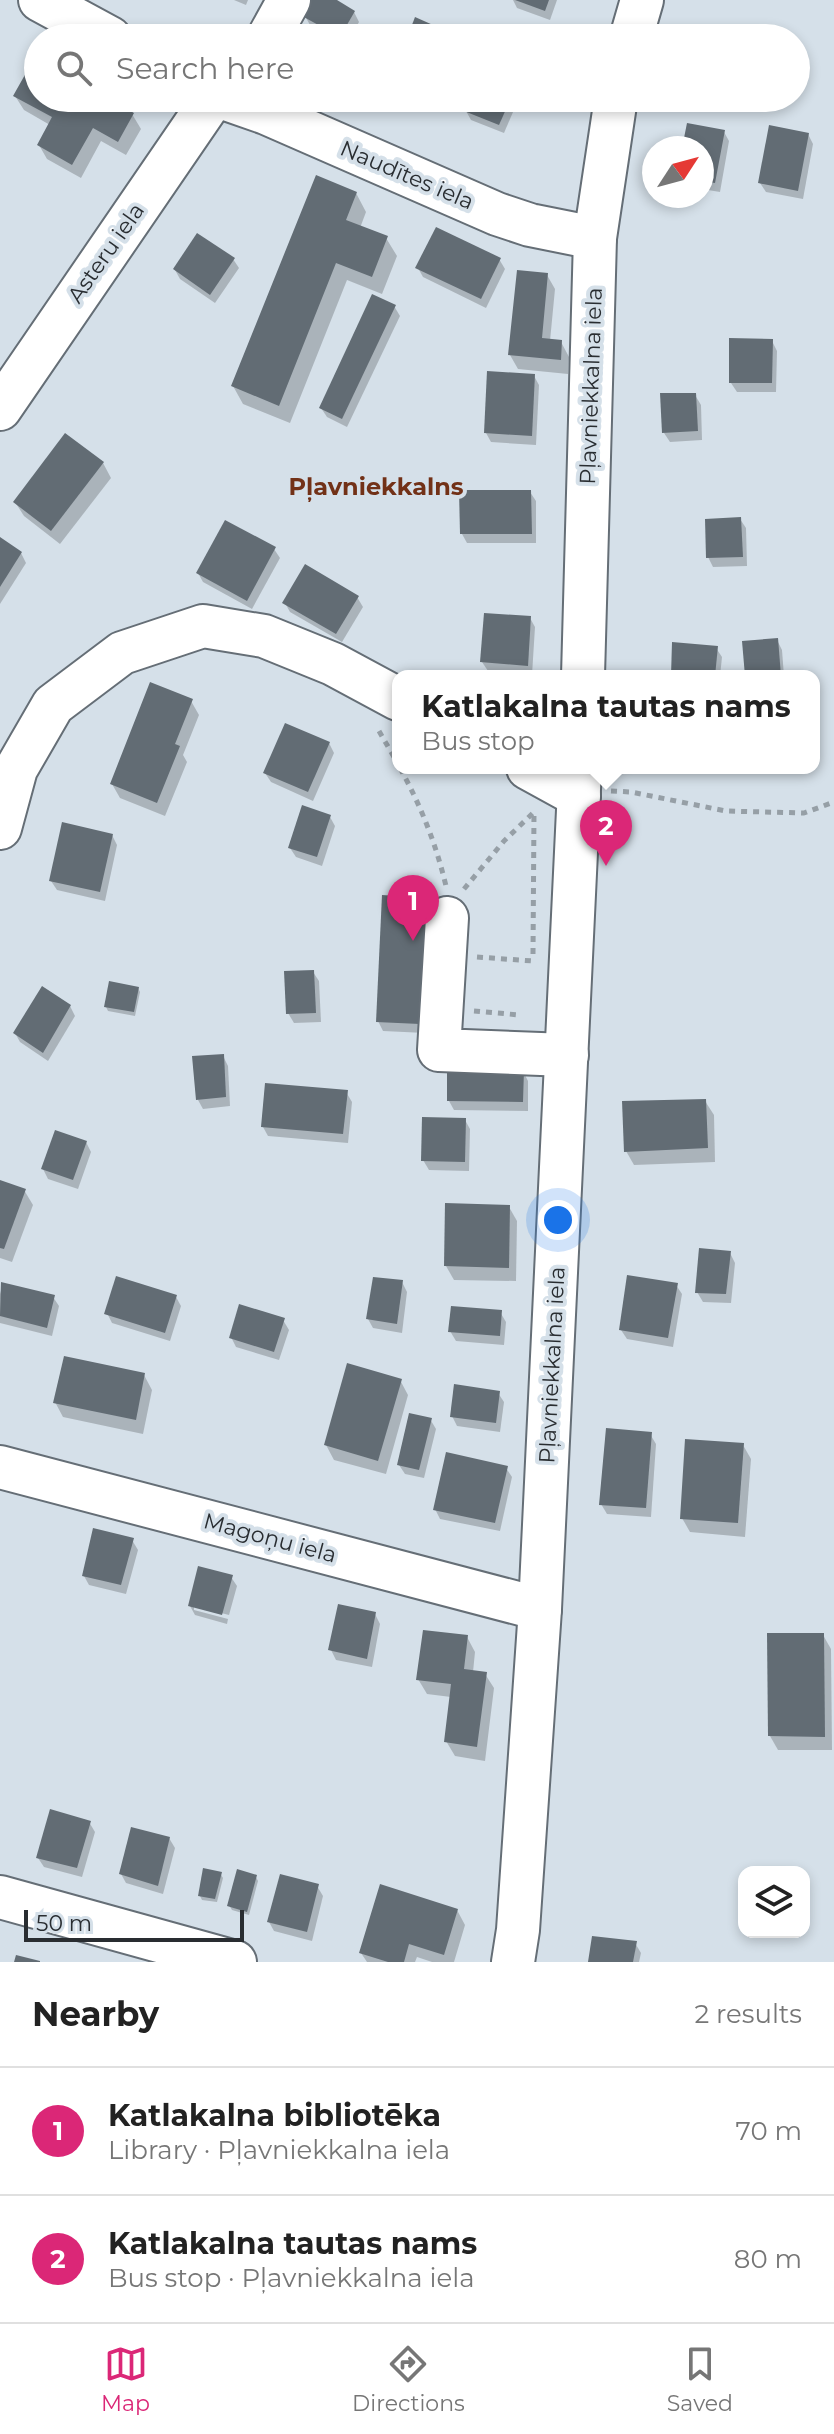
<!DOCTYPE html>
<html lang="en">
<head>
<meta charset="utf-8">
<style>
  :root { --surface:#fff; --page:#f2f2f2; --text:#222; --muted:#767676; --line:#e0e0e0; --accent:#db2777 }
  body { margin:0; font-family:Montserrat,sans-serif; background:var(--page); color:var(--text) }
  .controls { position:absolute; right:24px; bottom:24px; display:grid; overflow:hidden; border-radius:16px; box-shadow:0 4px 12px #0003 }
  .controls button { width:72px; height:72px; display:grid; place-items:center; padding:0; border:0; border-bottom:2px solid var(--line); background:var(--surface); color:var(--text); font:40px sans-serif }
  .compass { position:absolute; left:642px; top:136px; width:72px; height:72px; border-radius:50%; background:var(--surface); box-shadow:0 4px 12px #0003; rotate:54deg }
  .scale { position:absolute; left:24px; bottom:20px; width:220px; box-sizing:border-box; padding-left:8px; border:4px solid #292d31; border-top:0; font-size:22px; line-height:28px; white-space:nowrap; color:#292d31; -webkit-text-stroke:6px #d5e0e9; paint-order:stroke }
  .you { position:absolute; left:558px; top:1220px; width:28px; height:28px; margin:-20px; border:6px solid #fff; border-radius:50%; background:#1a73e8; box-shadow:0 0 0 12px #1a73e833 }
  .badge { display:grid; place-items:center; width:52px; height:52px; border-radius:50%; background:var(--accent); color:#fff; font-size:26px; font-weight:700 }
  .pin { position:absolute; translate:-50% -66px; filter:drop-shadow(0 2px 4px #0008) }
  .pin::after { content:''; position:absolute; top:42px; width:28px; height:24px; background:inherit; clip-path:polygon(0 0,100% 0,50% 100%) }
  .popup { position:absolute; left:392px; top:670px; width:428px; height:104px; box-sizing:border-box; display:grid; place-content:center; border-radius:16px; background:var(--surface); filter:drop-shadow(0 2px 6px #0005); font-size:26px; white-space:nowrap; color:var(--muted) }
  .popup b { font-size:30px; color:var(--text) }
  .popup::after { content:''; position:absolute; left:50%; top:100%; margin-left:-16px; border:16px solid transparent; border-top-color:var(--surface) }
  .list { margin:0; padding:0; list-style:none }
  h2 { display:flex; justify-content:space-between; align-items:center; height:104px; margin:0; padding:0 32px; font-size:34px }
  h2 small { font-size:26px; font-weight:400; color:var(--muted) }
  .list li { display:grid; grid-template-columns:52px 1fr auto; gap:24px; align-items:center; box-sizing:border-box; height:128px; padding:0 32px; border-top:2px solid var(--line) }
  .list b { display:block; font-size:30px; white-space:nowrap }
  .list p { margin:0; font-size:26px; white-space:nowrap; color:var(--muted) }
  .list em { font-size:26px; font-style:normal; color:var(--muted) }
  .icon { flex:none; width:44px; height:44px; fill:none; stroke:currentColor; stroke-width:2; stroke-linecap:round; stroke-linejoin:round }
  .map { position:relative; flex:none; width:834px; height:1962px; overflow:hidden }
  .search { position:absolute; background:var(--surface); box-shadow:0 4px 12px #0003; left:24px; right:24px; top:24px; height:88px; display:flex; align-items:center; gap:20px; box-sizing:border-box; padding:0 28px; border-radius:44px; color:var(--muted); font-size:30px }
  .sheet { height:360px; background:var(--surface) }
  nav { display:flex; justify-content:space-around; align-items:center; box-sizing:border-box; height:112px; border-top:2px solid var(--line); background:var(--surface); font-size:22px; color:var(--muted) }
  nav a { display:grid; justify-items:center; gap:4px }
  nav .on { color:var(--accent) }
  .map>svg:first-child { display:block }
  .shadow { fill:#0003 }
  .building { fill:#626c74 }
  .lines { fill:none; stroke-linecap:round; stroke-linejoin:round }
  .minor-casing { stroke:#656e76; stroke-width:46 }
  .path { stroke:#969fa6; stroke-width:5; stroke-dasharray:6 6; stroke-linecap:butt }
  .minor { stroke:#fff; stroke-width:42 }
  .labels { text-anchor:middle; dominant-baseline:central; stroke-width:8; stroke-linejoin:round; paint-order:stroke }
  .street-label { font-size:22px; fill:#292d31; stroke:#d5e0e9 }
  .neighbourhood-label { font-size:24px; font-weight:bold; fill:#723117; stroke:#d5e0e9 }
</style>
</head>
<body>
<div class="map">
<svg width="834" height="1962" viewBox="0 0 834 1962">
  <rect width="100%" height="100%" fill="#d5e0e9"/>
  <g class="shadow">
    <polygon points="234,0 248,0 246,5"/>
    <polygon points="313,0 333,0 354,12 359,22 350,38 332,38 310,25 305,16"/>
    <polygon points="513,0 557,0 550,20 517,8"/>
    <polygon points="38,61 38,98 103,98 132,114 141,129 126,155 101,141 81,178 47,159 39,145 50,125 24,110 15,96"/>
    <polygon points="471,98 519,98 504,133 471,120 466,111"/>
    <polygon points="724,132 729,141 720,192 702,189 702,148 684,148"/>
    <polygon points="808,134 813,144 803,199 766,192 760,183"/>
    <polygon points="356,193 366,212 360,228 386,238 397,256 382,294 347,280 290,423 243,404 233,386"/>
    <polygon points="233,259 239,268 215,303 180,279 175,270"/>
    <polygon points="499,259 505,269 486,308 423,277 418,268"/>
    <polygon points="547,275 555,289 550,341 561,342 569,357 568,374 518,369 510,355"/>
    <polygon points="394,306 400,316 347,427 327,417 321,408"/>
    <polygon points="772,341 777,351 776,392 737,392 731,383"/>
    <polygon points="534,376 539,385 536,445 491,442 486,433"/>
    <polygon points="695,395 701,405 702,440 670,442 664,433"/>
    <polygon points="103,463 111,478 60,544 24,516 15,502"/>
    <polygon points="530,492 536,501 536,543 467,543 462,534"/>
    <polygon points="740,519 746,528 747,566 713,567 708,557"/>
    <polygon points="0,540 21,553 26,563 0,604"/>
    <polygon points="274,549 280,558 252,609 203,582 198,573"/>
    <polygon points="357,597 363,607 342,642 290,612 285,603"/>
    <polygon points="530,618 535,627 532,675 488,671 482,662"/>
    <polygon points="777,640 782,650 784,676 747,676"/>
    <polygon points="716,648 722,657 720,676 673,676"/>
    <polygon points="191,701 199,715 183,755 187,762 165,816 120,798 112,784"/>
    <polygon points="329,743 334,753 313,801 271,782 265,773"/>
    <polygon points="330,817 335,826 322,866 296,857 290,848"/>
    <polygon points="112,835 117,845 105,901 57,890 51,881"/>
    <polygon points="426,900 432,910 425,1033 383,1031 378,1021"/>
    <polygon points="313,972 319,981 321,1022 294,1023 288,1013"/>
    <polygon points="138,988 140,992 135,1016 108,1011 106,1007"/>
    <polygon points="70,1006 75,1016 48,1061 20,1042 15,1033"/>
    <polygon points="223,1056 228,1066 230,1106 203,1109 198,1100"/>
    <polygon points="523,1071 528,1081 528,1111 454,1110 449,1101"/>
    <polygon points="346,1092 352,1102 348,1143 268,1136 263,1127"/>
    <polygon points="705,1101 714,1115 715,1162 634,1165 626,1151"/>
    <polygon points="465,1120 470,1129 469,1171 429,1170 423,1160"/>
    <polygon points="86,1142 91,1152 78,1189 48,1179 43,1169"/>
    <polygon points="0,1182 24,1190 33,1205 12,1262 0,1258"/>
    <polygon points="509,1207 517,1221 516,1281 454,1280 446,1266"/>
    <polygon points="730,1253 735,1263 731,1303 703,1302 697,1292"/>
    <polygon points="402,1282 407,1292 402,1333 373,1328 368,1319"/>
    <polygon points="3,1284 53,1297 59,1306 52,1336 0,1323 0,1294"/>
    <polygon points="676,1285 682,1294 673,1347 627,1339 621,1330"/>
    <polygon points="176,1297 181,1306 170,1341 112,1323 107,1313"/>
    <polygon points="500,1312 506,1322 504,1345 456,1341 450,1331"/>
    <polygon points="283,1320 289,1330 279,1360 236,1347 231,1337"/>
    <polygon points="144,1375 152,1390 143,1434 63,1417 55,1402"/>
    <polygon points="400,1380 408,1395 386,1474 334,1460 326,1445"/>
    <polygon points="498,1393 504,1402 500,1432 457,1426 452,1416"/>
    <polygon points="430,1419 436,1429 424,1478 405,1474 399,1465"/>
    <polygon points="650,1434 656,1444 651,1517 607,1514 601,1504"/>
    <polygon points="743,1445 751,1459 745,1537 690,1532 682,1518"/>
    <polygon points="506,1468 512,1477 500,1531 440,1519 435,1509"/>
    <polygon points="132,1540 138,1550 126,1594 89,1585 84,1576"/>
    <polygon points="231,1577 237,1586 229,1615 194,1606 194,1610 228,1619 227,1624 195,1615 190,1606"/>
    <polygon points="375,1614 380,1624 372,1667 336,1660 331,1650"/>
    <polygon points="823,1635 831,1649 832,1750 778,1750 770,1736"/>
    <polygon points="467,1637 475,1652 473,1672 485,1674 494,1688 485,1761 455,1756 446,1741 451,1697 427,1694 418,1679"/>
    <polygon points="89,1822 95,1832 82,1877 44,1867 38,1858"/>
    <polygon points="169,1838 175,1848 163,1894 126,1883 121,1874"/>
    <polygon points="220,1873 223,1878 217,1902 202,1900 200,1896"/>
    <polygon points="256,1877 258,1881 249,1915 232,1910 229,1905"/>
    <polygon points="317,1886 323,1896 312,1941 274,1931 269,1922"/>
    <polygon points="457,1910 465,1925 454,1962 432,1962 417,1957 415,1962 367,1962 361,1953"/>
    <polygon points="635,1943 641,1953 639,1962 590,1962"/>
  </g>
  <g class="building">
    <polygon points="311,0 337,0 355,11 340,37 302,16"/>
    <polygon points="515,0 549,0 545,11"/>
    <polygon points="415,17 442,29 438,38 407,38"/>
    <polygon points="35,57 38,59 38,98 107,98 134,113 118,142 93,128 72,165 37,145 52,117 13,96"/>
    <polygon points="469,98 511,98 499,125 464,111"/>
    <polygon points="687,123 725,130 715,183 702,181 702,148 682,148"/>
    <polygon points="769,125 809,133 798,191 758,183"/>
    <polygon points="316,175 357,192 346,220 388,236 372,277 336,263 279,406 231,386"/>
    <polygon points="436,227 501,258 481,299 415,268"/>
    <polygon points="197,233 235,258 210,295 173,269"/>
    <polygon points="517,270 548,273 542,338 562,340 561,360 508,355"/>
    <polygon points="372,294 396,305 342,419 319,408"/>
    <polygon points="729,338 773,339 772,383 729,383"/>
    <polygon points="487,371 535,374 532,436 484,433"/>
    <polygon points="660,393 696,393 698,431 662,433"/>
    <polygon points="65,433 104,462 51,531 13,502"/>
    <polygon points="459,490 531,490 532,534 460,534"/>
    <polygon points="741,517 743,557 706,558 705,519"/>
    <polygon points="225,520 276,547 247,601 196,573"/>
    <polygon points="0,537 22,552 0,587"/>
    <polygon points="305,564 359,596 336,634 282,603"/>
    <polygon points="484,613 531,616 528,666 480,662"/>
    <polygon points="778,638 781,676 745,676 742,641"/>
    <polygon points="672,642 718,646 715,676 671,676"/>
    <polygon points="150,682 193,699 175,744 180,746 157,803 110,784"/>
    <polygon points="285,723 330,742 308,792 263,773"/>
    <polygon points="302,805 331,815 317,857 288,848"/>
    <polygon points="62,822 113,834 100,892 49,881"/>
    <polygon points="382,895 427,898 420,1024 376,1022"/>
    <polygon points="314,970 316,1013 286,1014 284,971"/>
    <polygon points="109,981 139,987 134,1012 104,1007"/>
    <polygon points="42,986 71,1005 43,1053 13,1033"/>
    <polygon points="224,1054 226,1097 196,1100 192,1056"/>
    <polygon points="447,1068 524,1069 523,1102 447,1101"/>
    <polygon points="265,1083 348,1090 343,1134 261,1127"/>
    <polygon points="706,1099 708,1148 624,1152 622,1101"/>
    <polygon points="422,1117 466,1118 465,1162 421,1161"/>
    <polygon points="55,1130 87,1141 73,1180 41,1169"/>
    <polygon points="0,1180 26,1189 4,1249 0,1248"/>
    <polygon points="445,1203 510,1205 509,1268 444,1266"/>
    <polygon points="699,1248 731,1251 726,1294 695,1293"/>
    <polygon points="627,1275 678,1283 668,1338 619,1330"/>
    <polygon points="116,1276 177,1295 165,1333 104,1314"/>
    <polygon points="373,1277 403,1280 397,1324 366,1319"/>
    <polygon points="1,1282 55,1295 47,1328 0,1316"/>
    <polygon points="239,1304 285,1318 274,1352 229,1338"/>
    <polygon points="451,1306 502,1310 500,1336 448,1332"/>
    <polygon points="64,1356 145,1373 136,1420 53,1403"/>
    <polygon points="347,1363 402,1379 378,1461 324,1445"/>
    <polygon points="454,1384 500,1391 496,1423 450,1417"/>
    <polygon points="409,1413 432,1418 419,1470 397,1465"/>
    <polygon points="606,1428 652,1432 646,1508 599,1505"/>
    <polygon points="685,1439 744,1443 738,1523 680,1519"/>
    <polygon points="446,1452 508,1466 495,1523 433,1510"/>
    <polygon points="93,1528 134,1538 121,1585 82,1576"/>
    <polygon points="198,1566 233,1575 222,1615 188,1606"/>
    <polygon points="338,1604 376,1612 367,1659 328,1650"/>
    <polygon points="423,1630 468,1635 464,1669 487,1672 477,1747 444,1742 451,1684 416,1680"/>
    <polygon points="767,1633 824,1633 825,1737 768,1736"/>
    <polygon points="50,1809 91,1821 77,1868 36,1858"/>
    <polygon points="131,1827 170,1837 158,1886 119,1874"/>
    <polygon points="203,1868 222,1872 215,1899 198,1896"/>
    <polygon points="237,1869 257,1875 247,1912 227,1906"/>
    <polygon points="280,1874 319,1884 307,1932 267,1922"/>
    <polygon points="380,1884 458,1909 444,1955 409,1944 404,1962 388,1962 359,1953"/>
    <polygon points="592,1936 637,1941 633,1962 588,1962"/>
    <polygon points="16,1955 40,1961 40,1962 14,1962"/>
  </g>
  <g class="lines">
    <g class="minor-casing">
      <g id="minor">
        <polyline points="40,0 110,38"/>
        <polyline points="268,38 289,0"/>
        <polyline points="631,38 642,0"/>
        <polyline points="223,98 266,113 497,214 530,225 595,238"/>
        <polyline points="0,409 213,98"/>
        <polyline points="583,676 595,238 616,98"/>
        <polyline points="528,768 579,796"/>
        <polyline points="0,828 16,769 53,705 122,653 203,626 264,636 333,664 398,699"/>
        <polyline points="447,918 439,1050 567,1055"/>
        <polyline points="0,1467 540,1609"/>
        <polyline points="0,1897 235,1962"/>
        <polyline points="513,1962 518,1930 540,1609 580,768"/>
      </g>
    </g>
    <g class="path">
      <polyline points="379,731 398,764"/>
      <path d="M 400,768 C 421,806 436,844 446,886"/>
      <polyline points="611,791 631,792 726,811 804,813 834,802"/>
      <polyline points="464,889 504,841 533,813"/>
      <polyline points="533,954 534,812"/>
      <polyline points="477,957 533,961"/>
      <polyline points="474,1011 520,1015"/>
    </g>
    <use href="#minor" class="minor"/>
  </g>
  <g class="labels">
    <g class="street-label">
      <text transform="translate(407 175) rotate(23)">Naudītes iela</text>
      <text transform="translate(106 253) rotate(-55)">Asteru iela</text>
      <text transform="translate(591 386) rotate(-88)">Pļavniekkalna iela</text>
      <text transform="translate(552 1365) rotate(-87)">Pļavniekkalna iela</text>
      <text transform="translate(270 1538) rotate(15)">Magoņu iela</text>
    </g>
    <g class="neighbourhood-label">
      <text x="376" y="486">Pļavniekkalns</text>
    </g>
  </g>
</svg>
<div class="controls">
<button><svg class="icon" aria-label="layers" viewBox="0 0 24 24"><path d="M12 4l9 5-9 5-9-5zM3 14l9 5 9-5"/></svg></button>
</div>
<svg class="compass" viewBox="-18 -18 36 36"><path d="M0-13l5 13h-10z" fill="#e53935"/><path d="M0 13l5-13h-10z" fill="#767676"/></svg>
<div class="scale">50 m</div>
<div class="you"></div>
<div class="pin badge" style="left:413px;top:941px">1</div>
<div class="pin badge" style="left:606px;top:866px">2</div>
<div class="popup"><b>Katlakalna tautas nams</b>Bus stop</div>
<div class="search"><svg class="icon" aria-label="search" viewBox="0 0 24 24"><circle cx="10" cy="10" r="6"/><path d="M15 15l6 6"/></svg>Search here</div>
</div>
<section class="sheet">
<h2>Nearby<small>2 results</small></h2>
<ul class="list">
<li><span class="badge">1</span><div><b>Katlakalna bibliotēka</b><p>Library · Pļavniekkalna iela</p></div><em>70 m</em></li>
<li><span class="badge">2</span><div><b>Katlakalna tautas nams</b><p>Bus stop · Pļavniekkalna iela</p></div><em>80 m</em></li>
</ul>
</section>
<nav>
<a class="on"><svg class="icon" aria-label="map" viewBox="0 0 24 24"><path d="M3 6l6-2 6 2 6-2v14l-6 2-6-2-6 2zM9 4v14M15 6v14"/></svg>Map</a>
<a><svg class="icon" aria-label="directions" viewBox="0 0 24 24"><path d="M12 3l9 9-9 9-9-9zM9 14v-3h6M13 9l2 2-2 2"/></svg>Directions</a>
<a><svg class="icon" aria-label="saved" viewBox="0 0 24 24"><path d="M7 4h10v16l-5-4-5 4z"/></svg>Saved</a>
</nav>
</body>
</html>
